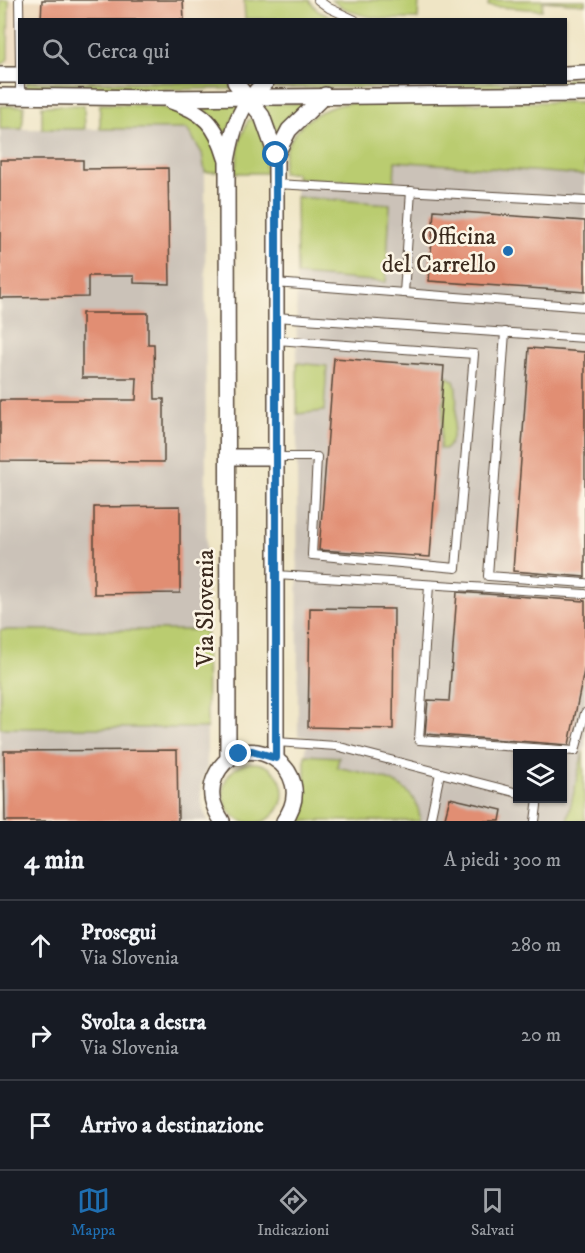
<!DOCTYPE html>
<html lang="it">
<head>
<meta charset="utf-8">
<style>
  :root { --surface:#171b24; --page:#242831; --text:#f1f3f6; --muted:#9ea1a6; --line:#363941; --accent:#1f6fb2 }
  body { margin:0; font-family:"IM FELL DW Pica",serif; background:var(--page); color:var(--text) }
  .controls { position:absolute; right:18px; bottom:18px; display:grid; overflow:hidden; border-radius:0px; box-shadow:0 2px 4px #0004 }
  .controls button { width:54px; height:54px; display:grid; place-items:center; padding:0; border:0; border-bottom:2px solid var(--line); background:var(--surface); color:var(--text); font:30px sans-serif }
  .stop { position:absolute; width:18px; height:18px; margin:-14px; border:4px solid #1f6fb2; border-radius:50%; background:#fff }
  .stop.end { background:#1f6fb2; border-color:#fff; box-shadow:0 2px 6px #0008 }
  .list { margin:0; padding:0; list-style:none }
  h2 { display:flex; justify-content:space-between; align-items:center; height:78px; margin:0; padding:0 24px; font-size:26px }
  h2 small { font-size:20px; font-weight:400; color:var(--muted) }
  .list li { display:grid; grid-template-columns:39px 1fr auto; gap:18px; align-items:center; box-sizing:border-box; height:90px; padding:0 24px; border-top:2px solid var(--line) }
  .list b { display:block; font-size:22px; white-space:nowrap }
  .list p { margin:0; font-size:20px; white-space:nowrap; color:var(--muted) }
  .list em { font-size:20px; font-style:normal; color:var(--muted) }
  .icon { flex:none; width:33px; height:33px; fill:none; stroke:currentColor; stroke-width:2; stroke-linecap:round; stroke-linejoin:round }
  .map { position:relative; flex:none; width:585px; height:821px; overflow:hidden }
  .search { position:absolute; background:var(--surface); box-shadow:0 2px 4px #0004; left:18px; right:18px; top:18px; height:66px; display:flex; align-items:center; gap:15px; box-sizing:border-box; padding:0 21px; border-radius:0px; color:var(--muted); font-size:22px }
  .sheet { height:348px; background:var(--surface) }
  nav { display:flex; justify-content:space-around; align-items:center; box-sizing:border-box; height:84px; border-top:2px solid var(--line); background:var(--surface); font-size:16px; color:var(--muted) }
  nav a { display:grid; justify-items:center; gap:3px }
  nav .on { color:var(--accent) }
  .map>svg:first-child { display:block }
  .built { fill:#ecd7ba }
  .industrial { fill:#cbc2b8; fill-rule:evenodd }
  .green { fill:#bacc70; stroke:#7a7b47; stroke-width:1.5 }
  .building { fill:#e18e73 }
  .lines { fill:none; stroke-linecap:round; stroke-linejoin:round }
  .lane-casing { stroke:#564637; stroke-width:10 }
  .street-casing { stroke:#564637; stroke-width:18 }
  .lane { stroke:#fff; stroke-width:8 }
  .street { stroke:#fff; stroke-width:15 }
  .route { stroke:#1f6fb2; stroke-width:8 }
  .poi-dot { fill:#1f6fb2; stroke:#fcf5e5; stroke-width:2 }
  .labels { text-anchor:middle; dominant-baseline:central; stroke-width:5; stroke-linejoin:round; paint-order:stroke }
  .poi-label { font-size:24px; fill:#3b2a1e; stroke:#fcf5e5; text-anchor:end }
  .street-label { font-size:24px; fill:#3b2a1e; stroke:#fcf5e5 }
</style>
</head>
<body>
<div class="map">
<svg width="585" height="821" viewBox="0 0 585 821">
  <rect width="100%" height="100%" fill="#fcf5e5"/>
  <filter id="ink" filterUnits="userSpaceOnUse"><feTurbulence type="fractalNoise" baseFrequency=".0167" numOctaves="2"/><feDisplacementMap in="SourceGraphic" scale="12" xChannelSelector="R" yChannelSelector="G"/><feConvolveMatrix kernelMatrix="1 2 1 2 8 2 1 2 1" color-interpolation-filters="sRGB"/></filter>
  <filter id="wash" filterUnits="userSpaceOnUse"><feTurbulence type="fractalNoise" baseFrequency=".008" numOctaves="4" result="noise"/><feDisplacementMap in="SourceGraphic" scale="24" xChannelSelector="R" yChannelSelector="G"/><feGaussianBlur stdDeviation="1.35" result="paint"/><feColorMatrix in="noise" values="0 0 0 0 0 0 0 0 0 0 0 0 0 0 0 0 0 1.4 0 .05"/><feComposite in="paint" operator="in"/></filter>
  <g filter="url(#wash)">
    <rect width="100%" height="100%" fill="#efe5c5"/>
    <polygon class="built" points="0,0 284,0 285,19 20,20 19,63 0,64"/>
    <g class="industrial">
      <path d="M 585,127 L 585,746 L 567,821 L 295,821 L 305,796 L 306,737 L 298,736 L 296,173 ZM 518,754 L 562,754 L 562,798 L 518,798 Z"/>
      <polygon points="0,129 187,129 202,153 205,170 207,768 201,784 201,802 208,821 0,821"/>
    </g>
    <g class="green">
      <polygon points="0,0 9,0 8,59 3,64 0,64"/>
      <polygon points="244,0 309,0 318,11 335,19 245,19"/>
      <path d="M 331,0 L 419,0 L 418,19 C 386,20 358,20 331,0 Z"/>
      <polygon points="489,0 585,0 585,4 543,1 542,10 488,6"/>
      <polygon points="566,79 585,79 585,87 271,88 276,82 566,82"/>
      <polygon points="27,82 228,82 234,89 29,89 26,88"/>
      <path d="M 585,102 L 585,175 L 395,161 L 394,183 L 296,178 L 296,173 L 282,173 C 283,133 311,110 348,103 Z"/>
      <polygon points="306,103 289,119 277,136 269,115 260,104"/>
      <path d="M 100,104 C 154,105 215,101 221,172 L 205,172 L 202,153 L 187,129 L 100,129 Z"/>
      <polygon points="199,104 240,104 226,134 214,118"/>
      <polygon points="84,105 85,129 42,129 42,106"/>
      <polygon points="0,106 24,106 22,129 0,129"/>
      <polygon points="252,119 256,120 263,137 266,173 235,173 240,140 248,120"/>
      <polygon points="296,197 390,204 386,282 297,275"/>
      <polygon points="297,363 327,366 324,411 297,414"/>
      <path d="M 446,376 L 454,381 C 459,393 456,440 446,449 L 440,449 Z"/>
      <polygon points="0,630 206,630 207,728 0,728"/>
      <polygon points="583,752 585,821 567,821"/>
      <path d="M 305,755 L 339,757 L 337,767 C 369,775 419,778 420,821 L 295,821 L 305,797 Z"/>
      <circle cx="253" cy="793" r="30"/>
    </g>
    <g id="blocks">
      <g class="building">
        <polygon points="42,0 183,0 184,20 41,20"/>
        <polygon points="0,160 83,160 83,169 168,168 170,284 134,283 134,276 88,276 88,297 0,298"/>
        <polygon points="434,210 585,221 585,292 429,281"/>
        <polygon points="82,313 148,313 148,344 154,344 155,399 164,399 164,462 0,461 0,400 136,400 137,378 82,378"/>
        <polygon points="529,348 585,352 585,577 513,571"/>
        <polygon points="334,358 444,366 430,557 319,550"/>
        <polygon points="180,506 180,593 94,594 94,507"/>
        <polygon points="457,592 585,601 585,666 569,745 425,734 428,700 449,701"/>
        <polygon points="310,608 394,609 393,729 308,727"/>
        <polygon points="177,750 178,821 5,821 4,751"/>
        <polygon points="450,798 502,810 500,821 444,821"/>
      </g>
    </g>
  </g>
  <g filter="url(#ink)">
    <use href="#blocks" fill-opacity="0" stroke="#564637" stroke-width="1.5"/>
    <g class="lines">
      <g class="lane-casing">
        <g id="lane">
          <polyline points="19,0 20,66"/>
          <polyline points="318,0 329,8 355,20"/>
          <polyline points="20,82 20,96"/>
          <polyline points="276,184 585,201"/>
          <polyline points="275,283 585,307"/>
          <polyline points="404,293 411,191"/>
          <polyline points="275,317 585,338"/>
          <polyline points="505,332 488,576 585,583"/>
          <polyline points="276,457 317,457 312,555 456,568 474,354 276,340"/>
          <polyline points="276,575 585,594"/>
          <polyline points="429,585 419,740 575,751 585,713"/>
          <polyline points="276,742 336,746 518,793"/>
          <polyline points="430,821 440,773"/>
          <polyline points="535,821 538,798"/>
        </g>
      </g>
      <g class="street-casing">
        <g id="street">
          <polyline points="566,74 585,73"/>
          <polyline points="0,75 20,75"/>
          <polyline points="235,82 262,116 276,155 276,758"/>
          <polyline points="0,96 161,98 585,94"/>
          <path d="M 171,101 C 204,112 216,124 226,158"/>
          <polyline points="276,155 289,130 325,95"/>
          <polyline points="229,457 276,457"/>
          <path d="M 228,760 L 227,161 C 233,128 239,104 266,82"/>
          <path d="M 222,821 C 213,807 208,793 215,777 C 240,721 323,768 284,821"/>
        </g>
      </g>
      <use href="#lane" class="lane"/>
      <use href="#street" class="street"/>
    </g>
  </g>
  <g class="lines" filter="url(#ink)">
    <polyline class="route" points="239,754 252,751 276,758 276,155"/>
  </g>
  <circle class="poi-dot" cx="508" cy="251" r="6"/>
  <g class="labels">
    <g class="poi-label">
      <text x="496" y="237">Officina<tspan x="496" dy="28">del Carrello</tspan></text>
    </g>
    <g class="street-label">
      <text transform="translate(206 608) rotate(-90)">Via Slovenia</text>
    </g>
  </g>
</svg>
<div class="controls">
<button><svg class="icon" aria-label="layers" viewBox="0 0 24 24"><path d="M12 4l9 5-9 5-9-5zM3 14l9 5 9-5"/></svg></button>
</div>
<div class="stop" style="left:276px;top:155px"></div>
<div class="stop end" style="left:239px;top:754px"></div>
<div class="search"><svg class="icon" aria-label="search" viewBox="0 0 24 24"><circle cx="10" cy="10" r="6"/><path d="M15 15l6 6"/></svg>Cerca qui</div>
</div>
<section class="sheet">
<h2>4 min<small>A piedi · 300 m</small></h2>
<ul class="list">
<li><svg class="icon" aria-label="ahead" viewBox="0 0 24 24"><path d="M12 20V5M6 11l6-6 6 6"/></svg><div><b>Prosegui</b><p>Via Slovenia</p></div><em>280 m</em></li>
<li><svg class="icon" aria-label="right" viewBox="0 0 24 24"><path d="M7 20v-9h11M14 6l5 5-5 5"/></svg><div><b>Svolta a destra</b><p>Via Slovenia</p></div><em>20 m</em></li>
<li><svg class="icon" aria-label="arrive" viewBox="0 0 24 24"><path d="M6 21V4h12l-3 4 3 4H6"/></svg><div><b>Arrivo a destinazione</b></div></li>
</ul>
</section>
<nav>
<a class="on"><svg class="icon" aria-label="map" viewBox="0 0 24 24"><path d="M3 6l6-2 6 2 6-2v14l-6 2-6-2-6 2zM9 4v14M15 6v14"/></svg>Mappa</a>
<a><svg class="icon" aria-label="directions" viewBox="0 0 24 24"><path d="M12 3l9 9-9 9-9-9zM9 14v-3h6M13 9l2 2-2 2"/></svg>Indicazioni</a>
<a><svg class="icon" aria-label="saved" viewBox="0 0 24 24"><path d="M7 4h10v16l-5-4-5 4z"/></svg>Salvati</a>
</nav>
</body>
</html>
